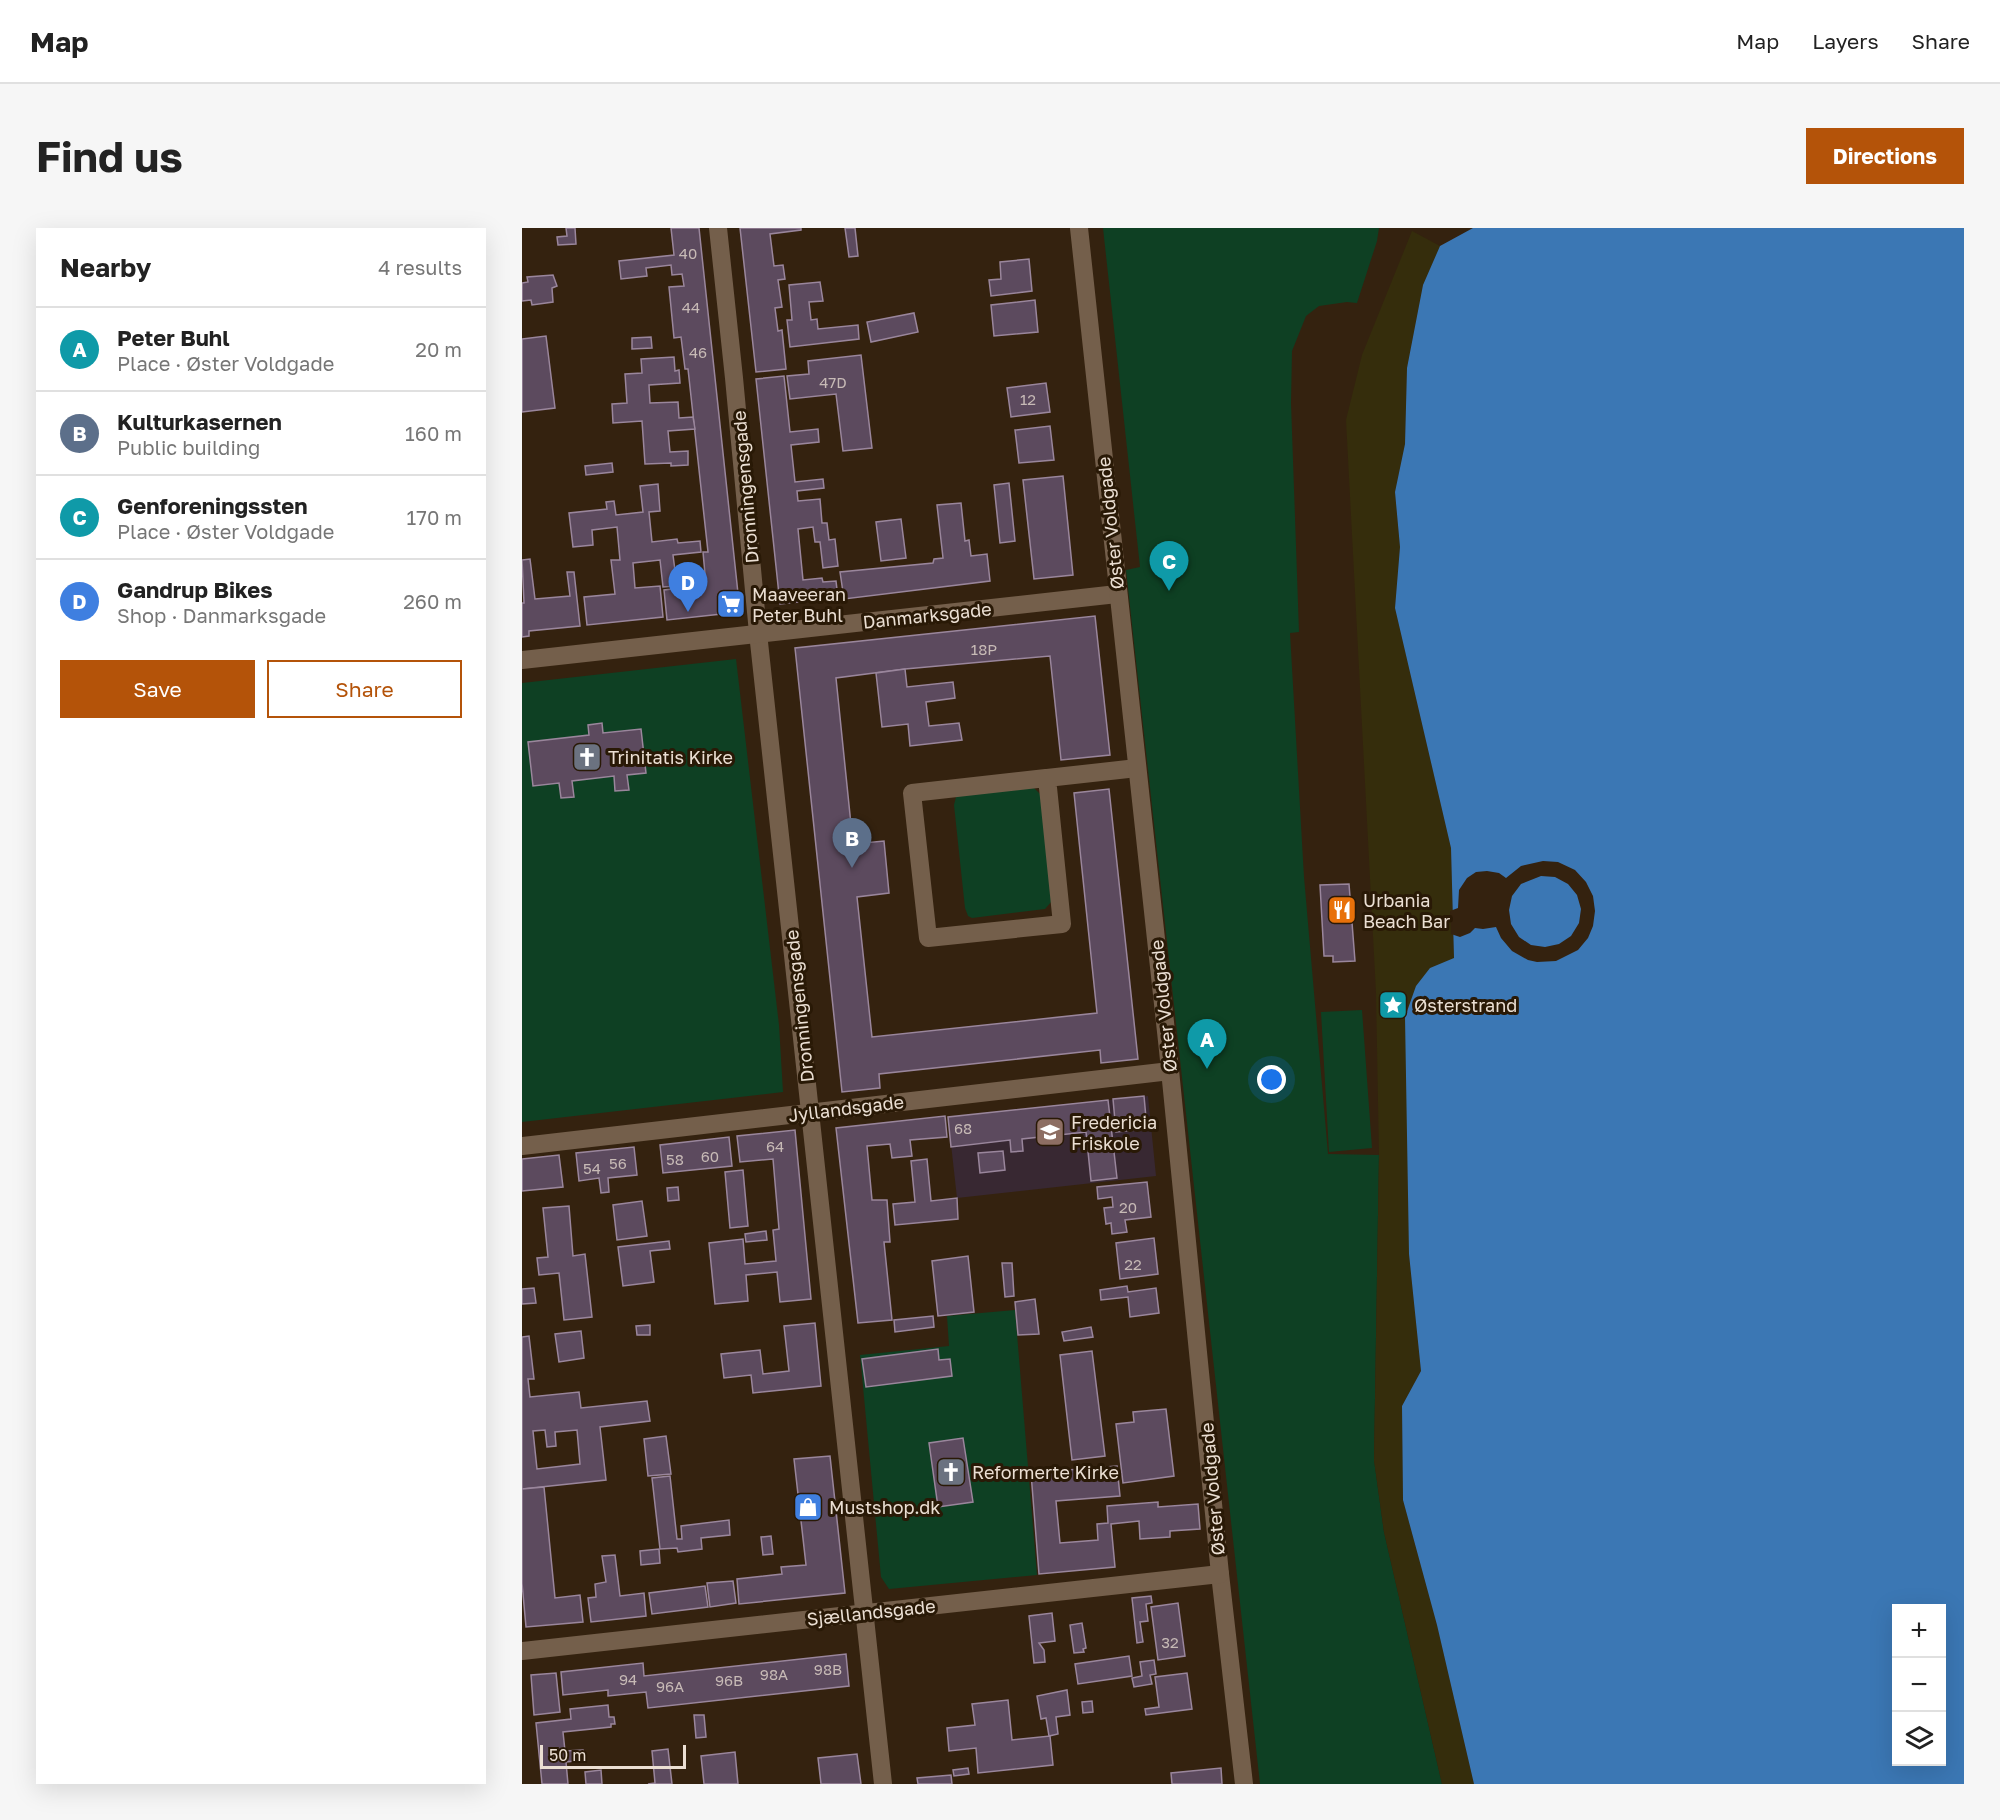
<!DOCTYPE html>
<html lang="en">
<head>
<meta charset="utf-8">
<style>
  :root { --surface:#fff; --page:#f6f6f6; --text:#222; --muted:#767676; --line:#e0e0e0; --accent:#b45309 }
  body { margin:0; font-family:"Golos Text",sans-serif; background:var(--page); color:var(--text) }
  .controls { position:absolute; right:18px; bottom:18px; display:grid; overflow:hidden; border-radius:0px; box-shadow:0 6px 24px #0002 }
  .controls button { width:54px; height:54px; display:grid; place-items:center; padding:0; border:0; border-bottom:2px solid var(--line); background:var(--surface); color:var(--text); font:30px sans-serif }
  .scale { position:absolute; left:18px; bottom:15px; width:146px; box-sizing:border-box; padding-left:6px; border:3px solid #ebdfd3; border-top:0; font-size:16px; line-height:21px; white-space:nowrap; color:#ebdfd3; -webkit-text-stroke:4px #291906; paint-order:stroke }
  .you { position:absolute; left:750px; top:852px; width:21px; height:21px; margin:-15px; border:4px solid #fff; border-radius:50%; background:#1a73e8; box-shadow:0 0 0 9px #1a73e833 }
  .badge { display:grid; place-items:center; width:39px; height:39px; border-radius:50%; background:var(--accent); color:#fff; font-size:20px; font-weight:700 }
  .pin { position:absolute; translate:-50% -50px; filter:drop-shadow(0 2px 3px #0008) }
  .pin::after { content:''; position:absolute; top:32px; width:21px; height:18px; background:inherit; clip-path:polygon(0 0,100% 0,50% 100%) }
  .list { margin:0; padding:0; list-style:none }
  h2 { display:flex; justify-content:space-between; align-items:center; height:78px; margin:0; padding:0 24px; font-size:26px }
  h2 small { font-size:20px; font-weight:400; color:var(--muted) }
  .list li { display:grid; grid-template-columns:39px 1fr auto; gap:18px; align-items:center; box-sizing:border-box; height:84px; padding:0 24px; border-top:2px solid var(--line) }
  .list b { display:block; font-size:22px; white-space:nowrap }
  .list p { margin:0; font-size:20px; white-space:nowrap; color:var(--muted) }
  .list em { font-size:20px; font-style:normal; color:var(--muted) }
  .actions { display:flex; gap:12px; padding:18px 24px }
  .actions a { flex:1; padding:14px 0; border:2px solid var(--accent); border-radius:0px; text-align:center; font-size:21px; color:var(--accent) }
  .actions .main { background:var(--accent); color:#fff }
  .icon { flex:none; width:33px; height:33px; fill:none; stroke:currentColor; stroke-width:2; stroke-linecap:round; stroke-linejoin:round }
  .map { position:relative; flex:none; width:1442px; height:1556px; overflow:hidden; border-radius:0px }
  header { display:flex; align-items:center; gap:36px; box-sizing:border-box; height:84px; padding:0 30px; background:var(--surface); border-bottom:2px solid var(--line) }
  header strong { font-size:28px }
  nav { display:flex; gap:33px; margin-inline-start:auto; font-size:21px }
  .intro { display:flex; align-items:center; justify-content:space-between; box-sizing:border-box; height:144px; padding:0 36px }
  h1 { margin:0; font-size:42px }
  .button { padding:15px 27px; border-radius:0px; background:var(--accent); color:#fff; font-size:21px; font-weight:700 }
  main { display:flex; gap:36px; padding:0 36px }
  aside { flex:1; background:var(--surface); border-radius:0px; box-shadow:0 6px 24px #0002 }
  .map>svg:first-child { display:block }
  .education { fill:#382832 }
  .green { fill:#0e4023 }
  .sand { fill:#352d0c }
  .water { fill:#3b77b4; fill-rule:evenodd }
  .pier { fill:#34220f; fill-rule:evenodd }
  .building { fill:#5c4a5e; stroke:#9a869c; stroke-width:1.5; fill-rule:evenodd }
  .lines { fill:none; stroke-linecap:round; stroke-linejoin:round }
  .street { stroke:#745f4b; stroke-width:18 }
  .secondary { stroke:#745f4b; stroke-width:18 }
  .labels { text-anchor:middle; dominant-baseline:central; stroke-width:6; stroke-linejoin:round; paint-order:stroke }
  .number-label { font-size:15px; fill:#c7bab6 }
  .street-label { font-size:18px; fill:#ebdfd3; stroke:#291906 }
  .poi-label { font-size:18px; fill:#ebdfd3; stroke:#291906; text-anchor:start }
</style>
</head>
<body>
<header>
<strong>Map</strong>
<nav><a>Map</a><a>Layers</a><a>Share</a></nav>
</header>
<div class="intro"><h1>Find us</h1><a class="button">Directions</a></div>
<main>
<aside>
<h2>Nearby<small>4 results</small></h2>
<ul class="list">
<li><span class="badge" style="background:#0f9aa8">A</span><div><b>Peter Buhl</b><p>Place · Øster Voldgade</p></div><em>20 m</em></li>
<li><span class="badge" style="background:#5c6f8a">B</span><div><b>Kulturkasernen</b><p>Public building</p></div><em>160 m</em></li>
<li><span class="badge" style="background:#0f9aa8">C</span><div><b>Genforeningssten</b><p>Place · Øster Voldgade</p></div><em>170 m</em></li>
<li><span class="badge" style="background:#3f7fe0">D</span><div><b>Gandrup Bikes</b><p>Shop · Danmarksgade</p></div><em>260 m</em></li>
</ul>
<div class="actions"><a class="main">Save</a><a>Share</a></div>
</aside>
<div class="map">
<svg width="1442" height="1556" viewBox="0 0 1442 1556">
  <rect width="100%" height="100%" fill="#34220f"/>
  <polygon class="education" points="626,868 634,948 435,970 426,889"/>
  <g class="green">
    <polygon points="581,0 857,0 855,13 835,75 825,74 797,78 784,88 770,123 769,175 777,404 768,405 782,649 806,926 857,927 852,1232 862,1304 920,1556 738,1556 604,342 618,339"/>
    <polygon points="214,431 257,797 261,864 0,894 0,455"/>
    <polygon points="512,560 519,567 530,673 523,681 450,690 446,688 443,680 432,577 434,569 437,567"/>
    <polygon points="840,782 850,920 807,924 799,784"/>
    <polygon points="493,1082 515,1347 367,1361 359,1349 338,1127 427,1118 425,1088"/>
  </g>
  <polygon class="sand" points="890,3 918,18 901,57 885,140 883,216 873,264 878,319 873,380 929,620 932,731 908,740 887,1026 899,1143 880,1178 881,1272 915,1397 952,1556 920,1556 862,1304 852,1232 857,927 854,765 824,192 840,127"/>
  <path class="water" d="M 951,0 L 1442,0 L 1442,1556 L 952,1556 L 915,1397 L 881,1272 L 880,1178 L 899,1143 L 887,1026 L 883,789 L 894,758 L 908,740 L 932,730 L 929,620 L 873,380 L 878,319 L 873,264 L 883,216 L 885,140 L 901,57 L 918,18 ZM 1374,1380 L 1420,1380 L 1420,1534 L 1374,1534 Z"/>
  <path class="pier" d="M 1021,633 L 1036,634 L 1053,642 L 1064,654 L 1071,668 L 1073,683 L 1071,698 L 1066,710 L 1056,722 L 1034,733 L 1015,734 L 1006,732 L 990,723 L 979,710 L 974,699 L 961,701 L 953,700 L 948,705 L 938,709 L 929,706 L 928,683 L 936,680 L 937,662 L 945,650 L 954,644 L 965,643 L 977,645 L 984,650 L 999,638 ZM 1019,648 L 1033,649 L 1046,656 L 1055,667 L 1059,681 L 1057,695 L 1049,708 L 1037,716 L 1023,719 L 1009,717 L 997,709 L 989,696 L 987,682 L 990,668 L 999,656 Z"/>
  <g class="building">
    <polygon points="44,0 53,0 54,16 36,17 35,9 45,8"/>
    <polygon points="149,0 177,0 218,384 145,392 142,362 184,357 181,324 186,324 166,141 163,141 159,109 152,110 147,59 162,58 160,46 150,47 149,37 124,40 125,48 99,51 97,33 152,27"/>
    <polygon points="218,0 279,0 279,2 248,6 252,38 261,37 263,51 256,52 260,79 253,80 256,103 260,102 264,141 234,144"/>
    <polygon points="323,0 333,0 336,28 327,29"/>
    <polygon points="507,31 510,63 469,68 467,52 479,51 478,34"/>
    <polygon points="31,47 35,58 30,60 31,74 10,77 9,72 0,73 0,55 6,54 5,49"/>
    <polygon points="298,54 301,73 287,74 289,92 295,91 296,101 336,97 337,111 268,119 265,92 270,92 267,57"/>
    <polygon points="513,72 516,104 472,108 469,77"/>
    <polygon points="392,85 396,104 349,114 345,94"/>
    <polygon points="24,108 33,180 0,184 0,111"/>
    <polygon points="129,109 130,120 110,121 110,110"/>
    <polygon points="339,127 350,220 321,223 314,166 268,171 265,148 287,146 286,133"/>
    <polygon points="152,129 153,143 157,142 158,155 127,157 128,175 156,174 157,190 171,189 173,201 146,203 148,224 166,223 166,237 149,238 149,235 123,236 120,193 91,195 90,176 105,175 103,146 120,145 119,131"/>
    <polygon points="262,148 268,204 296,201 297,214 269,217 273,254 301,251 302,260 275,263 276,273 298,271 300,295 305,295 307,312 313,311 316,338 301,340 298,314 293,314 291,299 276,301 281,352 300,350 301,354 314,353 316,370 258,376 234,151"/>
    <polygon points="524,155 528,184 489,189 485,160"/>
    <polygon points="528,198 532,232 497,235 493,202"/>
    <polygon points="90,235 91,244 64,247 63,238"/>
    <polygon points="541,248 551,347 512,351 501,252"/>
    <polygon points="487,255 493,313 478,315 472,257"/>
    <polygon points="136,256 138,283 127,284 130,314 155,311 156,315 178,313 179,324 151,327 155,358 141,359 138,332 111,335 113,360 138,358 141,389 65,397 62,369 93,366 89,332 98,332 95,299 70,302 71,317 51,319 47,285 85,281 84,274 92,273 94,287 121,284 118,258"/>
    <polygon points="439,275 443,313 447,312 449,328 465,326 468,353 322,371 318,344 411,335 412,331 421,330 415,277"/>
    <polygon points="379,291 384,330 359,333 354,294"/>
    <polygon points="8,331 13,371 48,368 45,344 52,344 58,398 7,403 7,408 0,409 0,375 2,375 0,332"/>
    <polygon points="573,388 588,527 539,532 528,428 383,441 314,450 331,616 362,613 367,665 335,669 350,809 575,785 552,565 587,561 616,831 579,835 578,822 357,846 358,860 320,864 273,420"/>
    <polygon points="383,441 385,459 431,454 433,470 404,474 407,498 437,495 440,512 388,518 386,496 360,499 354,445"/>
    <polygon points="80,495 81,505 119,501 124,545 105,547 107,562 93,563 92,548 50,553 52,569 39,570 37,555 11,558 6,514 67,507 66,497"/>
    <polygon points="827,656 833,733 811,734 811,728 802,728 798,657"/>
    <polygon points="622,868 625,901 594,904 591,871"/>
    <polygon points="586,872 595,950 569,953 564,904 500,911 501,923 489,924 488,912 429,919 426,889"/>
    <polygon points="423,888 425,909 388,912 390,928 370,930 368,916 345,918 350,972 365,972 368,1014 362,1014 370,1092 336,1095 314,900"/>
    <polygon points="273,902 289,1071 258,1074 255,1044 224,1047 226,1073 193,1076 187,1015 221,1011 223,1036 254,1033 251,1002 257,1001 251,931 218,934 215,908"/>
    <polygon points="207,909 210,938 141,945 138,917"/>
    <polygon points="112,919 115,947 86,950 87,964 79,965 77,950 57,953 54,925"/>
    <polygon points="481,923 483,942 458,945 456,925"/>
    <polygon points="37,927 41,959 0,963 0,931"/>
    <polygon points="405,931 409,973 435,970 436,991 373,997 371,976 393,974 389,933"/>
    <polygon points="221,942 226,998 208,1000 203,944"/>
    <polygon points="625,954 629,989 603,992 605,1004 590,1006 589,995 584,996 582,980 591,979 590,969 576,971 575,959"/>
    <polygon points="156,959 157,972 146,973 145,960"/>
    <polygon points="120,973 125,1008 95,1012 91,977"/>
    <polygon points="47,978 51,1028 63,1026 70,1089 42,1092 37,1045 17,1047 15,1030 26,1029 21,980"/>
    <polygon points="244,1003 245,1012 224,1014 223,1006"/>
    <polygon points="632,1010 636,1046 598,1051 594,1015"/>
    <polygon points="147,1013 148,1021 128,1023 132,1054 101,1058 96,1019"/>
    <polygon points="446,1028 452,1084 416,1088 410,1033"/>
    <polygon points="480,1035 490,1035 492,1068 483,1069"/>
    <polygon points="605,1058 606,1064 634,1060 637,1085 608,1089 606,1069 579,1072 578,1062"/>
    <polygon points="12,1060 14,1075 0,1076 0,1061"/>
    <polygon points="513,1071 517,1106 496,1107 493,1074"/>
    <polygon points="411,1088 412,1099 373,1104 372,1092"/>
    <polygon points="293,1095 299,1158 231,1165 229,1147 202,1150 199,1126 238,1122 241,1146 267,1143 262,1098"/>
    <polygon points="128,1097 128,1107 115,1107 114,1098"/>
    <polygon points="569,1099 571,1109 542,1113 540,1104"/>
    <polygon points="59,1103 62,1130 37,1134 33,1106"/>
    <path d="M 7,1108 L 12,1151 L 6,1151 L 8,1169 L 57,1164 L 59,1180 L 125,1173 L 128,1193 L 78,1199 L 84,1252 L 0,1261 L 0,1109 ZM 23,1202 L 25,1219 L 34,1218 L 33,1204 L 55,1202 L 58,1236 L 15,1241 L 11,1203 Z"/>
    <polygon points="416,1121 417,1132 428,1131 430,1148 344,1159 340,1131"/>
    <polygon points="570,1123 583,1228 550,1232 538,1127"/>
    <polygon points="644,1181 652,1248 601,1255 594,1196 612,1194 611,1184"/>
    <polygon points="144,1208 149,1246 126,1248 122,1211"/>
    <polygon points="441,1210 451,1274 416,1279 407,1215"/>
    <polygon points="308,1228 323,1365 217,1376 215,1351 260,1346 259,1339 284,1337 272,1231"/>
    <polygon points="595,1238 598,1268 534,1273 538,1315 576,1312 575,1296 586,1295 585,1278 636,1274 636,1279 676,1276 678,1301 648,1303 648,1309 618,1311 617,1293 589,1296 593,1339 517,1346 509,1245"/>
    <polygon points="148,1248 155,1311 160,1311 159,1298 207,1292 208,1307 179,1310 180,1321 156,1324 155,1320 138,1321 130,1250"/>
    <polygon points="22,1259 33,1370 58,1367 61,1394 4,1399 0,1355 0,1261"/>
    <polygon points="249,1308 251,1326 241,1327 239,1309"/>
    <polygon points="137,1321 138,1335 119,1337 118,1323"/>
    <polygon points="93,1327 98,1368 122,1365 124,1388 69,1394 66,1370 74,1369 73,1356 84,1354 80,1328"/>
    <polygon points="211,1353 214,1375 188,1379 185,1355"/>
    <polygon points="183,1358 186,1379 130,1386 127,1365"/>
    <polygon points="629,1368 630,1375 624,1376 626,1393 618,1394 621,1414 615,1415 610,1370"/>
    <polygon points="656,1375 663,1428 636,1432 629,1379"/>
    <polygon points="530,1385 533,1413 517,1415 522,1422 523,1434 512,1435 507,1388"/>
    <polygon points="560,1395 564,1420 561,1421 562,1424 552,1425 548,1397"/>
    <polygon points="324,1426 327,1458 126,1480 124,1464 86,1468 86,1462 41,1467 39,1444 121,1435 122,1448"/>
    <polygon points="607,1428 610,1448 556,1456 553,1436"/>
    <polygon points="632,1432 634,1446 628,1447 630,1456 612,1459 610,1450 620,1448 618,1434"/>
    <polygon points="34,1445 38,1484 12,1487 9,1447"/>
    <polygon points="665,1445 670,1481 624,1487 623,1481 637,1479 633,1449"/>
    <polygon points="545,1462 548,1487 534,1489 536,1506 527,1508 524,1490 519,1491 515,1468"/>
    <polygon points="486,1472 490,1512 528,1508 531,1537 456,1545 454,1520 427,1523 425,1500 453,1497 450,1476"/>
    <polygon points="570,1473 571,1484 561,1485 560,1474"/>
    <polygon points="86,1477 87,1489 92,1489 93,1496 89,1496 89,1499 41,1504 43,1523 61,1522 62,1532 44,1534 46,1556 20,1556 14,1495 49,1491 48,1481"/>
    <polygon points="172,1487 182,1487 184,1509 174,1510"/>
    <polygon points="146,1521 150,1556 126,1556 133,1555 130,1523"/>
    <polygon points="213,1524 216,1556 182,1556 179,1528"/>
    <polygon points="335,1526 339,1556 299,1556 296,1530"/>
    <polygon points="446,1540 447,1546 432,1548 431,1542"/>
    <polygon points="699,1540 700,1556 650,1556 649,1545"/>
    <polygon points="79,1542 80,1556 64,1556 63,1544"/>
    <polygon points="429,1547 430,1556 396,1556 395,1550"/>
  </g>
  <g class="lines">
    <g class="street">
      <polyline points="196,0 212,150 236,405 361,1556"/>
      <polyline points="0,432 595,366"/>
      <polyline points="525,550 540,696 406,710 390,565 524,550 525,550 615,540"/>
      <polyline points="0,918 648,843"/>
      <polyline points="698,1346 722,1556"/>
    </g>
    <polyline class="secondary" points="0,1423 698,1346 646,822 557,0"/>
  </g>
  <defs>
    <g id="supermarket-square" transform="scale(1.5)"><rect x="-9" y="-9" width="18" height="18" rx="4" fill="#3f7fe0" stroke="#291906"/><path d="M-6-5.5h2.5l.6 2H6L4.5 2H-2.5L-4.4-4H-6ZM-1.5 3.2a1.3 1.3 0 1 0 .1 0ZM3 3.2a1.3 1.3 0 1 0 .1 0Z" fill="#fff"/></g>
    <g id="church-square" transform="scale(1.5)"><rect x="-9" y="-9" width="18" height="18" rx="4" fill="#6b7280" stroke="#291906"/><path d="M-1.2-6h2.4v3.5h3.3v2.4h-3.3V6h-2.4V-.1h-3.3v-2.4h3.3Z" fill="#fff"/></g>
    <g id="restaurant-square" transform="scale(1.5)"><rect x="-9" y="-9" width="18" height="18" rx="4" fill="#e8710a" stroke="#291906"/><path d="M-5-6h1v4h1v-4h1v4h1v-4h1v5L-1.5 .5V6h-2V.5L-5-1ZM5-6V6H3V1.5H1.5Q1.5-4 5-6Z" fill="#fff"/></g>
    <g id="sight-square" transform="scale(1.5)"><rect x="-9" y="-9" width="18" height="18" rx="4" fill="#0f9aa8" stroke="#291906"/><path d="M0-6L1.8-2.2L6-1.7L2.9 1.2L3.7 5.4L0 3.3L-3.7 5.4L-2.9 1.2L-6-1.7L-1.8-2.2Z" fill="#fff"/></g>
    <g id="school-square" transform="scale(1.5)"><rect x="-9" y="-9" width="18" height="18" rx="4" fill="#8d6e63" stroke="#291906"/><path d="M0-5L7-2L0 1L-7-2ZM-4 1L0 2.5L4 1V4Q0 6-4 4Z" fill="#fff"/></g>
    <g id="shop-square" transform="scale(1.5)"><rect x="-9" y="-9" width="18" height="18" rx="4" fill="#3f7fe0" stroke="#291906"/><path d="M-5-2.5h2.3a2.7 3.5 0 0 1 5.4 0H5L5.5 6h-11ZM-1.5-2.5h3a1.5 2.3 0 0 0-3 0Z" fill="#fff"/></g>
  </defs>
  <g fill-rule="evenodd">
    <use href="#supermarket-square" x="209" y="376"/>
    <use href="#church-square" x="65" y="529"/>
    <use href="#restaurant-square" x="820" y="682"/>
    <use href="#sight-square" x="871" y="777"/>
    <use href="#school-square" x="528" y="904"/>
    <use href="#church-square" x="429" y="1244"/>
    <use href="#shop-square" x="286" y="1279"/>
  </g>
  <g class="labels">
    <g class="number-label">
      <text x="166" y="25">40</text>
      <text x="169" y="79">44</text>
      <text x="176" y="124">46</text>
      <text x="311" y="154">47D</text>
      <text x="506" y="171">12</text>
      <text x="462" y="421">18P</text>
      <text x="441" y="900">68</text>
      <text x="253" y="918">64</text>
      <text x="188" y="928">60</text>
      <text x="153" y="931">58</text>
      <text x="96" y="935">56</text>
      <text x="70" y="940">54</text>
      <text x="606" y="979">20</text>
      <text x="611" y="1036">22</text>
      <text x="648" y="1414">32</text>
      <text x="306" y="1441">98B</text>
      <text x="252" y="1446">98A</text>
      <text x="106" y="1451">94</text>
      <text x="207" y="1452">96B</text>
      <text x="148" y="1458">96A</text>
    </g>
    <g class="street-label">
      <text transform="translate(223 259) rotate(-95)">Dronningensgade</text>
      <text transform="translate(588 295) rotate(-96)">Øster Voldgade</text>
      <text transform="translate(405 387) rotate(-6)">Danmarksgade</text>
      <text transform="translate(277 778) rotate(-96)">Dronningensgade</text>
      <text transform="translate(641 778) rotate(-96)">Øster Voldgade</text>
      <text transform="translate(324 880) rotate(-7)">Jyllandsgade</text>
      <text transform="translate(690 1261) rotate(-95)">Øster Voldgade</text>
      <text transform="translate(349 1384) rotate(-6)">Sjællandsgade</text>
    </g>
    <g class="poi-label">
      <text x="230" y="366">Maaveeran<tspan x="230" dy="21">Peter Buhl</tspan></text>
      <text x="86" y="529">Trinitatis Kirke</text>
      <text x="841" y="672">Urbania<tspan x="841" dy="21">Beach Bar</tspan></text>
      <text x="892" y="777">Østerstrand</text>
      <text x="549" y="894">Fredericia<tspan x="549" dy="21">Friskole</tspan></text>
      <text x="450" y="1244">Reformerte Kirke</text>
      <text x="307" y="1279">Mustshop.dk</text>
    </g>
  </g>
</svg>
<div class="controls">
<button>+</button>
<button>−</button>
<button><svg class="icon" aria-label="layers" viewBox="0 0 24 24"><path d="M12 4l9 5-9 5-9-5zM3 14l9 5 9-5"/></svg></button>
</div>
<div class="scale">50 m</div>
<div class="you"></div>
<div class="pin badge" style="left:685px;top:841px;background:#0f9aa8">A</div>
<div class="pin badge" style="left:330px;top:640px;background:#5c6f8a">B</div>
<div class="pin badge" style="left:647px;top:363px;background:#0f9aa8">C</div>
<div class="pin badge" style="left:166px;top:384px;background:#3f7fe0">D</div>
</div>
</main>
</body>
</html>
